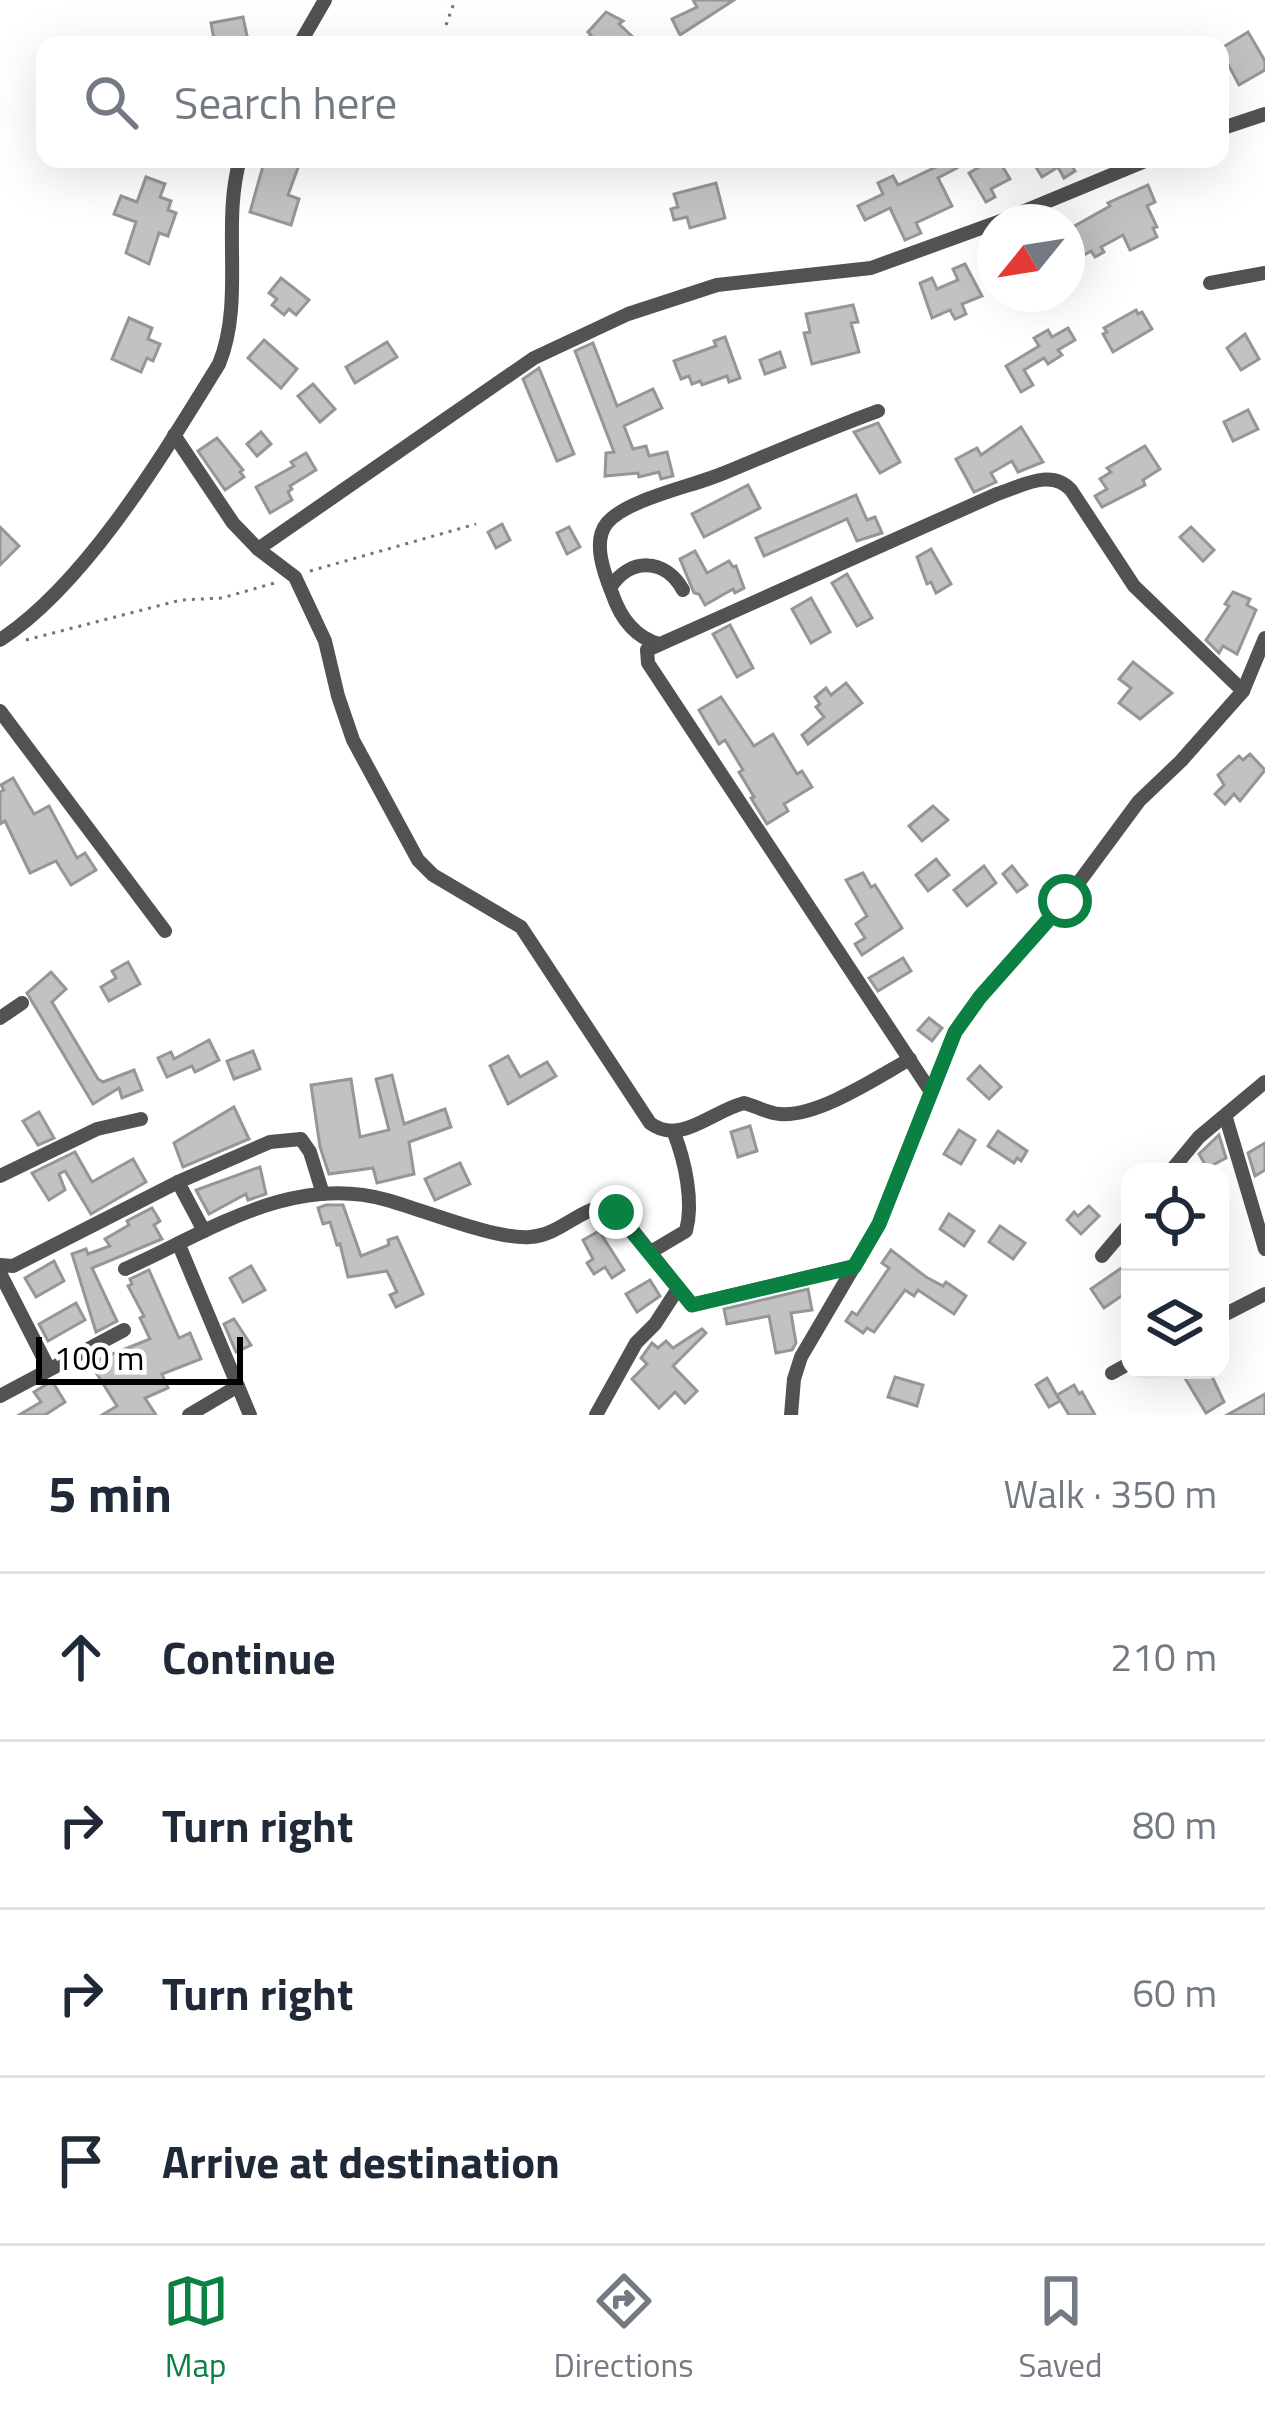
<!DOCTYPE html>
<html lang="en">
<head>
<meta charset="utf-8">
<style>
  :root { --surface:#fff; --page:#f6f6f7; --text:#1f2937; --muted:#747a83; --line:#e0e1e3; --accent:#0b8043 }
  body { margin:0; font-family:"Titillium Web",sans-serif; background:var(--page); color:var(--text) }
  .controls { position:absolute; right:36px; bottom:36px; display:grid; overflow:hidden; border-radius:24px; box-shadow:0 12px 48px #0002 }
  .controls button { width:108px; height:108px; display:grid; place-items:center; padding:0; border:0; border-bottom:3px solid var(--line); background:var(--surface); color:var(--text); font:60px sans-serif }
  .compass { position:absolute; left:977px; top:204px; width:108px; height:108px; border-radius:50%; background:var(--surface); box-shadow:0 12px 48px #0002; rotate:240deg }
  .scale { position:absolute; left:36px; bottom:30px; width:207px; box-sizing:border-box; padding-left:12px; border:6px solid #000; border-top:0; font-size:33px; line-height:42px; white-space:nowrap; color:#000; -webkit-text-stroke:9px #fff; paint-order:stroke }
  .stop { position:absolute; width:36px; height:36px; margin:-27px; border:9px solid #0b8043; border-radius:50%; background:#fff }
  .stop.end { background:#0b8043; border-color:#fff; box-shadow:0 3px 12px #0008 }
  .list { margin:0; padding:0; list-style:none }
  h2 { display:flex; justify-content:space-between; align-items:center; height:156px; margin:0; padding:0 48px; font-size:51px }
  h2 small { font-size:39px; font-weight:400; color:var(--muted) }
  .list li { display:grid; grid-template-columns:78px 1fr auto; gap:36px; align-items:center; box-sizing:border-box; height:168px; padding:0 48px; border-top:3px solid var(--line) }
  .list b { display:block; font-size:45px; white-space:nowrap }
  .list em { font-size:39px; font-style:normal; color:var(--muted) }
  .icon { flex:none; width:66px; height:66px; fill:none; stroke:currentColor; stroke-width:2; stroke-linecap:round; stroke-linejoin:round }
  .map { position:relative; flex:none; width:1265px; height:1415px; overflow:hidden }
  .search { position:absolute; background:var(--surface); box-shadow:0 12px 48px #0002; left:36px; right:36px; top:36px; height:132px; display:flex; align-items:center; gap:30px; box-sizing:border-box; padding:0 42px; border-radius:24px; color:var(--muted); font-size:45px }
  .sheet { height:828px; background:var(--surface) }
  nav { display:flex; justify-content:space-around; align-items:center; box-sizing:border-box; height:168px; border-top:3px solid var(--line); background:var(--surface); font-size:33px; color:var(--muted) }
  nav a { display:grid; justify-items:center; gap:6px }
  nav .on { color:var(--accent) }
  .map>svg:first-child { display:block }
  .building { fill:#c2c2c2; stroke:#969696; stroke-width:3 }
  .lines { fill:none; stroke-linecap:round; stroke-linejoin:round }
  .path { stroke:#747474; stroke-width:3; stroke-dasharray:3 6; stroke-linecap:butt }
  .minor { stroke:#525252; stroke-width:14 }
  .route { stroke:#0b8043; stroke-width:15 }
</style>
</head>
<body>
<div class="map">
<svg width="1265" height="1415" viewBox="0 0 1265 1415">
  <rect width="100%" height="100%" fill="#fff"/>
  <g class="building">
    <polygon points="693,0 734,0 680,35 672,19 697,7"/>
    <polygon points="606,12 623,21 619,24 634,38 628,45 592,45 586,40 591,35 588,32"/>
    <polygon points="243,17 249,45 215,45 211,23"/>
    <polygon points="1248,32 1265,61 1265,70 1239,85 1220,49"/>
    <polygon points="265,159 284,159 299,165 288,195 299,199 291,225 250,212"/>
    <polygon points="940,159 952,159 957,168 938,178 952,206 916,223 921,233 905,240 890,208 865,220 858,206 883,194 878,183 893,176 898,185 942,164"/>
    <polygon points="993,159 998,159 1010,179 991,189 995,197 986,202 969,173"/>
    <polygon points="1031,159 1073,159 1069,161 1075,171 1064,178 1058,167 1042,177"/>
    <polygon points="146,177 165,184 160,197 171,201 168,210 176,213 168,236 159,233 149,264 126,253 136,222 114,214 121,196 137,202"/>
    <polygon points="716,183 725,218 690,228 687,217 674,220 671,209 678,207 674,194"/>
    <polygon points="1148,185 1155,202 1147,206 1157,227 1153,228 1157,237 1130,250 1123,235 1101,247 1104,252 1095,257 1091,251 1067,265 1067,240 1075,235 1071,228 1110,206 1108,203"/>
    <polygon points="965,264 982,296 962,304 966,314 955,319 950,310 932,318 920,283 932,278 937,289 958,280 953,269"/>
    <polygon points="281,278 309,300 296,315 289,309 284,315 272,305 277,299 269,293"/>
    <polygon points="853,305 858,322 851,323 859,352 812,364 804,333 810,332 806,314"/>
    <polygon points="1136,310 1138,314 1142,312 1152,329 1113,352 1103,334 1107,332 1104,328"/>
    <polygon points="129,318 152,328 148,339 160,344 153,361 147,358 141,372 112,359"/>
    <polygon points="1068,328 1075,340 1058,350 1062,355 1048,364 1044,358 1024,370 1033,385 1021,392 1006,366 1039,346 1034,338 1048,330 1052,337"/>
    <polygon points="1245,334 1259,359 1241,370 1227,348"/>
    <polygon points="725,337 740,378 729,382 727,376 702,385 700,381 692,384 689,376 681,379 674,361 716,346 714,341"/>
    <polygon points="264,340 297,369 281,388 248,358"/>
    <polygon points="387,342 397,357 355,383 346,367"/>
    <polygon points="593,343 617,406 653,389 662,408 624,426 633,449 646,446 649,456 667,452 673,476 661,479 659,472 639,477 638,473 605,476 606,453 614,452 575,351"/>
    <polygon points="780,352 785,367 765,374 760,360"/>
    <polygon points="539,368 574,454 557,461 523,379"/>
    <polygon points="313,384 335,409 320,422 298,396"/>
    <polygon points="1248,410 1258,429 1233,441 1224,422"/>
    <polygon points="878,423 900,462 880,473 854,432"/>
    <polygon points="1021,427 1043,462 1018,472 1012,461 991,473 996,482 974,492 956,459 977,448 981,455"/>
    <polygon points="261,432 271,444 257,456 247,444"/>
    <polygon points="217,438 243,470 240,472 244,477 225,490 198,451"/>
    <polygon points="1145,446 1160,469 1143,480 1145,485 1102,507 1095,496 1107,489 1100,479 1111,472 1107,468"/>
    <polygon points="306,453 316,470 290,486 292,489 288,492 292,500 270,513 256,487 294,466 291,462"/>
    <polygon points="748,485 760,508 704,537 692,514"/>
    <polygon points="856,495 867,520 875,517 882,533 857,541 847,519 764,556 756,538"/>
    <polygon points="502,524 510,540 496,548 488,532"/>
    <polygon points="0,527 19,546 0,565"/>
    <polygon points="569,527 580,547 567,554 557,533"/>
    <polygon points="1191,527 1214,550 1203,561 1180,537"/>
    <polygon points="931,549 951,584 936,593 931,582 927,584 917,557"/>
    <polygon points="695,551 707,573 729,561 733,567 736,566 744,588 735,593 733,589 705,605 699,594 694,593 680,559"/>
    <polygon points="847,574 872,618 857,626 832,583"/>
    <polygon points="1233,592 1250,599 1247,605 1256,610 1237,654 1223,646 1219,653 1206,640 1229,606 1225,604"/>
    <polygon points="811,598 830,632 811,643 792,609"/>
    <polygon points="730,625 753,668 737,677 713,634"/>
    <polygon points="1133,662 1172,693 1140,719 1119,703 1131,688 1119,679"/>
    <polygon points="846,683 862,703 808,744 802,735 824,717 816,707 820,704 815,697 826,688 831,695"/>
    <polygon points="721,697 754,746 773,734 797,774 802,771 812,787 784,804 788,811 767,824 751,798 754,797 739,772 743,770 725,740 719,744 699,710"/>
    <polygon points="1250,754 1265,770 1240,801 1234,794 1225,804 1215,794 1224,785 1218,775 1239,756 1243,760"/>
    <polygon points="13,778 34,814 49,806 77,858 85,853 96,870 71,885 56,861 30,873 5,821 0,824 0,792 4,790 1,785"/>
    <polygon points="933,806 948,820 922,841 909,826"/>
    <polygon points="936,859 949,875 928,891 916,875"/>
    <polygon points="984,866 996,883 967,906 954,890"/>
    <polygon points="1012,866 1027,885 1017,892 1003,874"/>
    <polygon points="863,873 871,887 875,885 902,928 862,955 855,944 865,938 856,924 867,916 846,880"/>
    <polygon points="903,958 911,971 878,991 869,978"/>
    <polygon points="128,962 140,984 109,1001 101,987 116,978 112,971"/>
    <polygon points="51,972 66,989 52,1002 98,1079 103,1082 134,1070 142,1090 122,1098 119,1088 93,1104 27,993"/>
    <polygon points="929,1018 942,1028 932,1041 918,1030"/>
    <polygon points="209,1040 219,1060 195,1072 192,1066 167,1077 158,1058 171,1052 174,1059"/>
    <polygon points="253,1051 260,1069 234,1079 227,1061"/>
    <polygon points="508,1056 520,1077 547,1062 556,1076 508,1104 490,1066"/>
    <polygon points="980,1066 1001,1087 989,1099 968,1079"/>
    <polygon points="392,1075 404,1124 445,1109 451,1127 409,1142 414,1174 377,1183 373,1168 329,1174 320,1147 311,1085 351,1079 360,1137 389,1130 376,1079"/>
    <polygon points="234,1107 249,1139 183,1167 174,1143"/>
    <polygon points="39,1112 54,1138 38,1145 23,1121"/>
    <polygon points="750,1126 757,1151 738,1157 731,1132"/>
    <polygon points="959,1130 975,1140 961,1164 944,1154"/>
    <polygon points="998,1131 1027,1151 1021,1161 1017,1158 1014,1163 988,1146"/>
    <polygon points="1219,1135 1226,1158 1207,1168 1199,1154"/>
    <polygon points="1265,1143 1265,1170 1255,1176 1248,1153"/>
    <polygon points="75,1152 92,1182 133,1159 146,1182 91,1214 65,1171 59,1174 65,1190 49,1200 32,1173"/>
    <polygon points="460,1163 470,1184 435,1200 425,1179"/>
    <polygon points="260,1167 266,1194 248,1200 246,1194 209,1214 196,1190"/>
    <polygon points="326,1205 343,1205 361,1256 389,1245 388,1240 397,1237 423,1294 396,1307 390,1295 397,1292 387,1271 348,1277 340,1244 337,1245 330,1222 323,1224 318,1208"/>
    <polygon points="1089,1206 1099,1216 1081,1234 1067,1220 1074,1212 1078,1216"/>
    <polygon points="152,1208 160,1221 154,1225 162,1239 92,1268 117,1321 96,1332 72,1254 86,1249 88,1254 110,1246 105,1239 129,1225 127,1221"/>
    <polygon points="949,1214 974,1231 964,1246 940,1229"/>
    <polygon points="1000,1226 1025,1243 1013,1259 989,1242"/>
    <polygon points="599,1231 624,1270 612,1278 605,1267 594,1274 587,1263 593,1259 583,1240"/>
    <polygon points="891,1250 926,1277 943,1286 946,1282 966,1296 954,1314 918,1290 914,1296 905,1290 874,1332 867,1328 863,1333 846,1321 852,1312 857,1315 889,1268 882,1263"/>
    <polygon points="54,1261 64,1281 36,1297 25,1278"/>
    <polygon points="1130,1262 1130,1290 1104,1308 1091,1289"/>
    <polygon points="251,1266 265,1290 243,1302 230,1278"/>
    <polygon points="149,1270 179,1338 190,1333 201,1359 162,1374 168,1388 145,1398 156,1415 102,1415 117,1406 90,1363 150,1339 140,1318 144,1316 128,1286 132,1284 130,1279"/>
    <polygon points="650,1280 660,1296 637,1312 626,1294"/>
    <polygon points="808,1289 812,1310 791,1313 796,1343 792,1350 776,1353 769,1316 727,1324 724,1309"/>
    <polygon points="76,1303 85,1320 48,1341 39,1324"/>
    <polygon points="234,1319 251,1345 236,1352 224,1324"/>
    <polygon points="702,1329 706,1333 673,1366 697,1391 685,1403 675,1392 659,1408 632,1379 647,1364 641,1358 652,1343 658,1348 666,1341 673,1348"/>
    <polygon points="1180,1370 1209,1370 1224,1402 1206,1413"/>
    <polygon points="895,1377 923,1385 917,1406 888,1397"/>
    <polygon points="1047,1378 1060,1401 1049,1407 1036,1385"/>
    <polygon points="52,1381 65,1402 45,1415 19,1415 41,1402 34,1392"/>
    <polygon points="1074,1385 1079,1394 1082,1392 1095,1415 1069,1415 1057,1395"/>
    <polygon points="1265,1394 1265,1415 1227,1415 1254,1400"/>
  </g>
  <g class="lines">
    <g class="path">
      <polyline points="446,25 455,0"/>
      <polyline points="310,571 476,524"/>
      <polyline points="26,640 181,600 222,598 278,582"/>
    </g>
    <g class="minor">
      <polyline points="299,45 325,0"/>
      <polyline points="1220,129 1265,114"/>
      <polyline points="998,222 1150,159"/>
      <polyline points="1210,283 1265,273"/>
      <path d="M 174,435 L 233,523 L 258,549 L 295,577 L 325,641 L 338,696 L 353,740 L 418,860 L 433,875 L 521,927 L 650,1123 C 680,1146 712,1111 744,1103 C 756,1106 767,1113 780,1114 C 818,1117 876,1078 910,1059"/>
      <polyline points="258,549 534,358 628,314 717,285 871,268 995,223"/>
      <path d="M 610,588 C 630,557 665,558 683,590"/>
      <path d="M 0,640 C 87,583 164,453 219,364 C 245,300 221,226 240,159"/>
      <path d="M 659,644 C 634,637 620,617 612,593 C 604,573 592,541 607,523 C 627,499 694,486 724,473 C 775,452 826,430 878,411"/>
      <polyline points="0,711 165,931"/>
      <polyline points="0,1018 22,1003"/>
      <path d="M 931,1092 L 648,663 L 647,650 L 997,494 C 1022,486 1051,468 1071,490 L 1134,586 L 1243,691"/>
      <polyline points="1226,1118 1265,1249"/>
      <polyline points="1170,1172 1199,1137 1265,1082"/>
      <polyline points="0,1176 97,1129 141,1119"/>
      <polyline points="178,1182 204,1231"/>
      <polyline points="179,1245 250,1415"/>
      <path d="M 649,1253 L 686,1231 C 694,1202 685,1161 674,1133"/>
      <polyline points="1102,1256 1130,1223"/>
      <polyline points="0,1265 13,1266 178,1182 270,1142 301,1139 310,1152 323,1194"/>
      <path d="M 125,1269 C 208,1232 292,1173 387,1200 C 423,1210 496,1240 530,1237 C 560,1235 577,1210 606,1206 L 627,1223 L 692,1305 L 854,1266"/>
      <polyline points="0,1273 48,1367"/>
      <polyline points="1220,1317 1265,1294"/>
      <polyline points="1112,1373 1130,1363"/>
      <polyline points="0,1396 124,1330"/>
      <polyline points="189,1415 238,1386"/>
      <polyline points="596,1415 636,1343 655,1324 677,1290"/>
      <polyline points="791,1415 794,1379 801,1357 879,1224 955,1032 980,997 1065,901 1139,801 1181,761 1243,691 1265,638"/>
    </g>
  </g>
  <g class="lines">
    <polyline class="route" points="616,1212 692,1305 854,1267 879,1224 955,1032 980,997 1065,901"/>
  </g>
</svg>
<div class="controls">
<button><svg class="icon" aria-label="locate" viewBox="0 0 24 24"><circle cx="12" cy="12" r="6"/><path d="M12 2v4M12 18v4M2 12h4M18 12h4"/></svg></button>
<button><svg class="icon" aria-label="layers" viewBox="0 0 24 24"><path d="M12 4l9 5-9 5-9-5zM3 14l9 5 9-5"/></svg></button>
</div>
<svg class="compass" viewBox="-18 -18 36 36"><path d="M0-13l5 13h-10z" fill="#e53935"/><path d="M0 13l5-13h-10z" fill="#747a83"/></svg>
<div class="scale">100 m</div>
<div class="stop" style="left:1065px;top:901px"></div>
<div class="stop end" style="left:616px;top:1212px"></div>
<div class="search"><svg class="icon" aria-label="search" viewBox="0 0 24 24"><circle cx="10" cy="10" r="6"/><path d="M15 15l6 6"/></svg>Search here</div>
</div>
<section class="sheet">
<h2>5 min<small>Walk · 350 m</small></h2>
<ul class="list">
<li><svg class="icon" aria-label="ahead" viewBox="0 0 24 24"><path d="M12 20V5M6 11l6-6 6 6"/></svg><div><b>Continue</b></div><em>210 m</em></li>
<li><svg class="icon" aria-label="right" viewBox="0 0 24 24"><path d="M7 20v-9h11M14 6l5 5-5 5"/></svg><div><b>Turn right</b></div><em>80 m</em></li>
<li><svg class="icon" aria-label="right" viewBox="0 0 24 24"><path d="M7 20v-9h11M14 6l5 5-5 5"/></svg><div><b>Turn right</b></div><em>60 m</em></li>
<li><svg class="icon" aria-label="arrive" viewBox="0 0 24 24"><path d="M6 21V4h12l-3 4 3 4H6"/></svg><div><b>Arrive at destination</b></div></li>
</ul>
</section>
<nav>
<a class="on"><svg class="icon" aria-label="map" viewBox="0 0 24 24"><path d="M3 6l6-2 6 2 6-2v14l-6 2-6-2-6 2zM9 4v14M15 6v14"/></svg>Map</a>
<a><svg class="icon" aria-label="directions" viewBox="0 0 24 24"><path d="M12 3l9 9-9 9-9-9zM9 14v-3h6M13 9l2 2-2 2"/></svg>Directions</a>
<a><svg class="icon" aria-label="saved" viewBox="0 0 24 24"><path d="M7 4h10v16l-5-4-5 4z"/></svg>Saved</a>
</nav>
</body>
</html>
